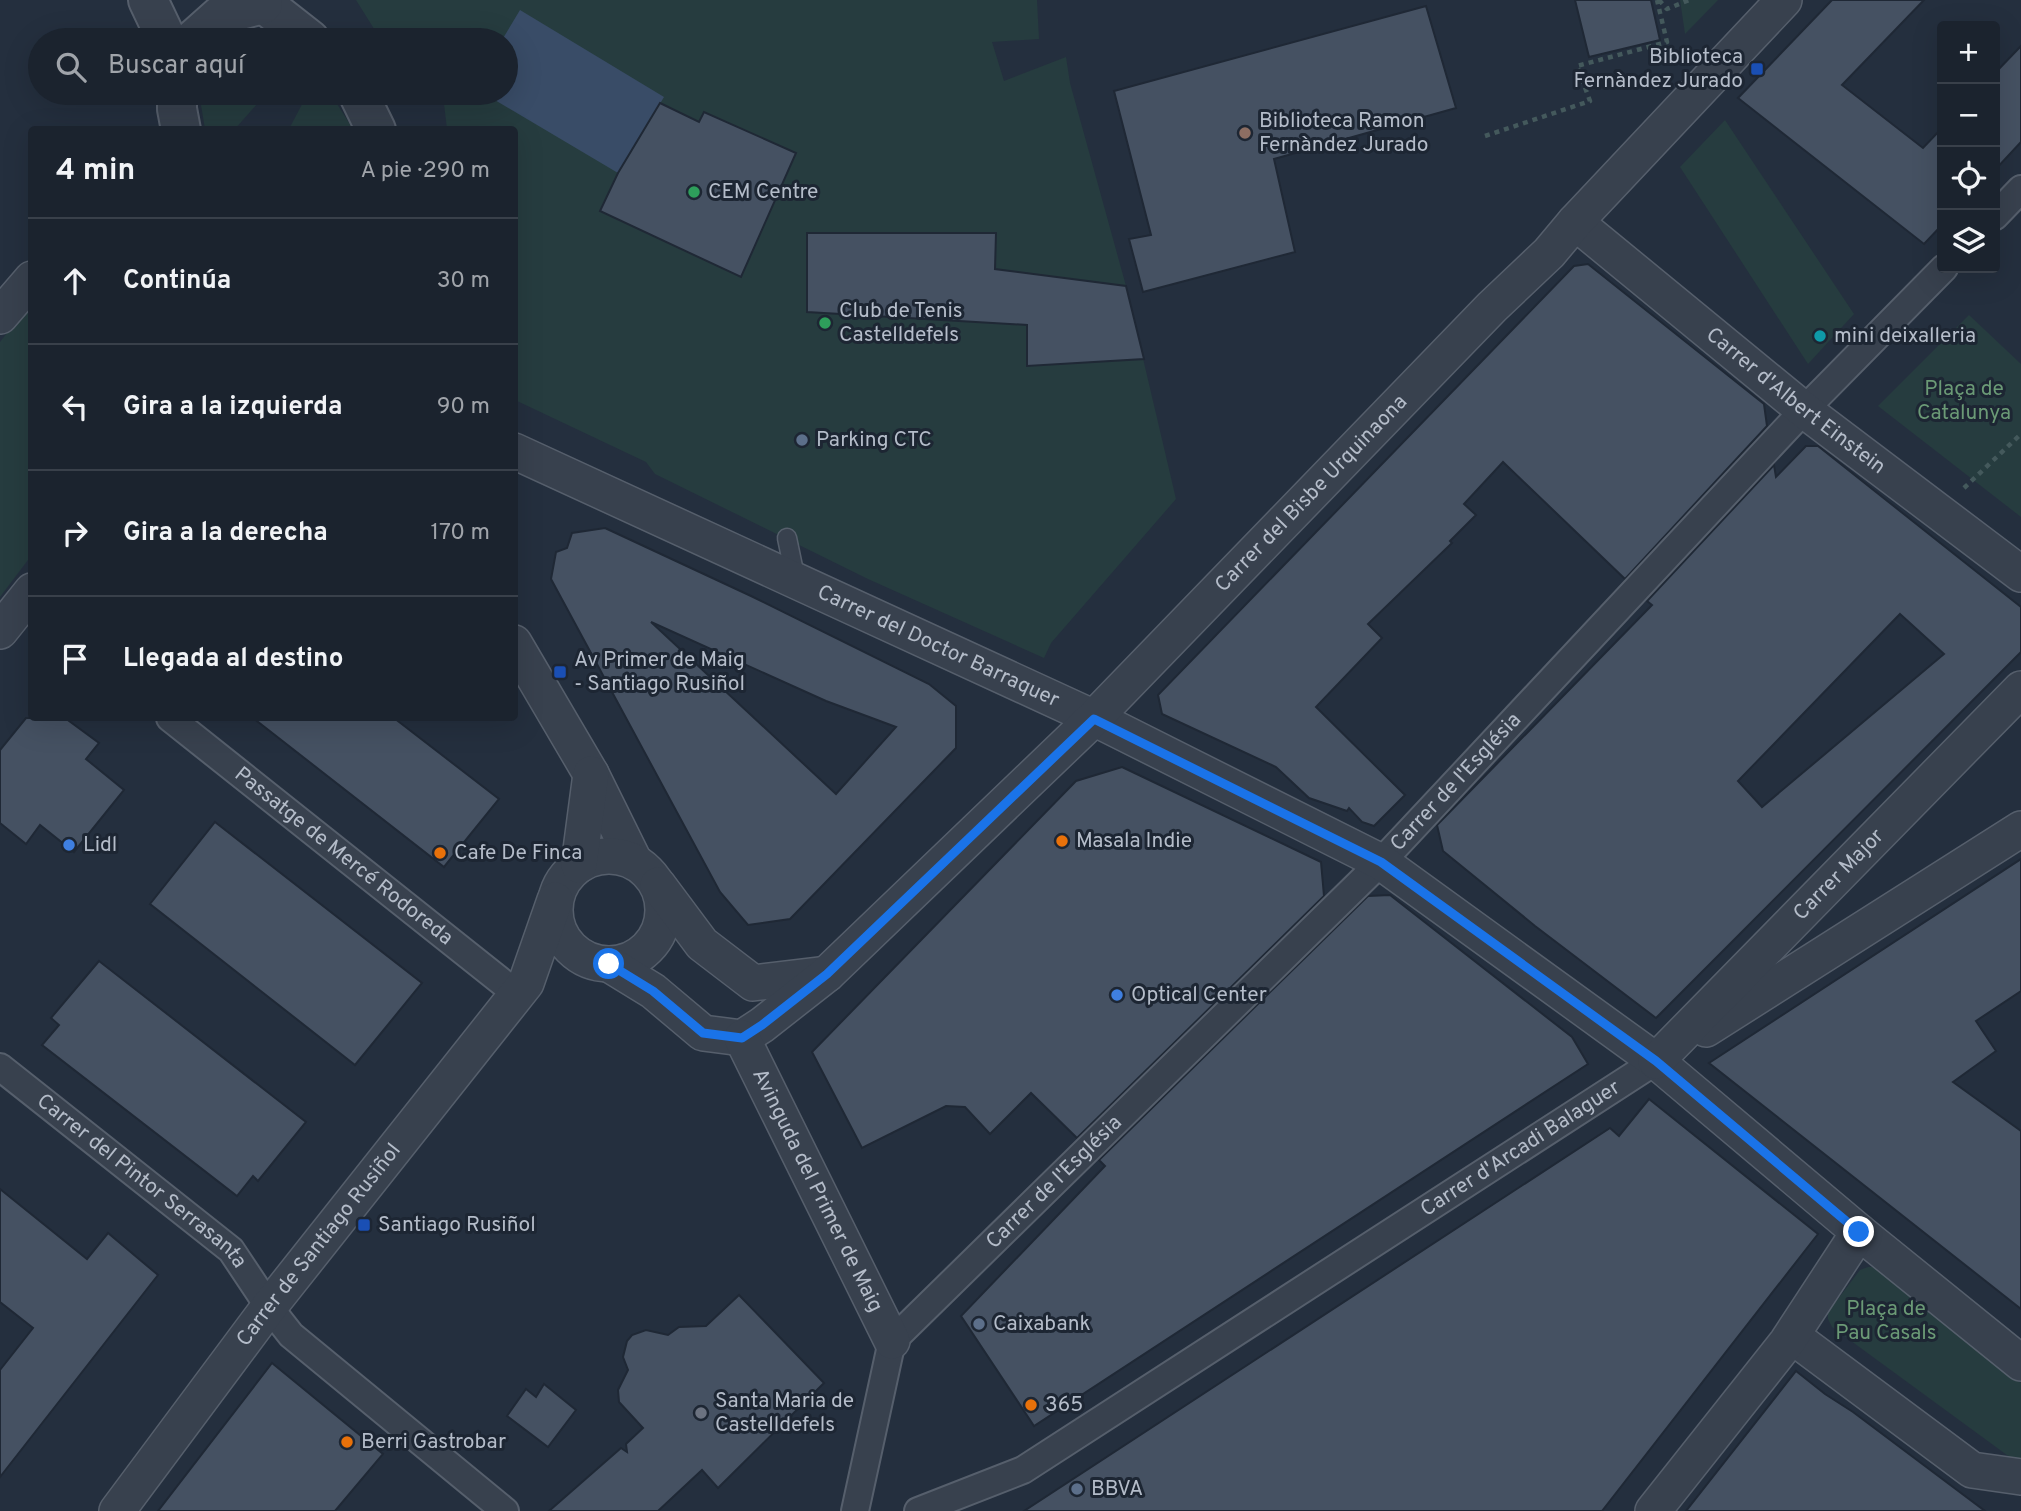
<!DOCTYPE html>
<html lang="es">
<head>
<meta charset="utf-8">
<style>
  :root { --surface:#1b232e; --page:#242b36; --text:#f1f3f6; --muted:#a0a4aa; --line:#39404a }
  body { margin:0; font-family:Overpass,sans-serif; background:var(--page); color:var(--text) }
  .controls { position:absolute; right:21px; top:21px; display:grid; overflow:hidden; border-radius:7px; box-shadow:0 7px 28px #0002 }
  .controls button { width:63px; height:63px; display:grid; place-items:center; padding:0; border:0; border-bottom:2px solid var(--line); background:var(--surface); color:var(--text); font:35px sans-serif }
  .stop { position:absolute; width:21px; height:21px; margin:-16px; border:5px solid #1a73e8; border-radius:50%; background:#fff }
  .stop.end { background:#1a73e8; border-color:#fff; box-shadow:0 2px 7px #0008 }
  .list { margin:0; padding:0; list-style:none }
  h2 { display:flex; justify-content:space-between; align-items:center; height:91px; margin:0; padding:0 28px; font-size:30px }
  h2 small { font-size:23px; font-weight:400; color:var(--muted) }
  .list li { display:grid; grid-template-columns:46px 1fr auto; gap:21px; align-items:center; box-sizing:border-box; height:126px; padding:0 28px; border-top:2px solid var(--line) }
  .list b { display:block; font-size:26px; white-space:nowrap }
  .list em { font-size:23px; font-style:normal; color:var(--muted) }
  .icon { flex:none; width:38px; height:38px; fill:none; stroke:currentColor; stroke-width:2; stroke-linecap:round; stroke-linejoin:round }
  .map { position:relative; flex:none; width:2021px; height:1511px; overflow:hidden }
  .search { position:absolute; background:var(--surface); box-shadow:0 7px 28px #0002; left:28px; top:28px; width:490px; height:77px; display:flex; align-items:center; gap:18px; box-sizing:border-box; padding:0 24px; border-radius:38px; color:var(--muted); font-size:26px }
  .panel { position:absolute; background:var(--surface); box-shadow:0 7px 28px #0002; left:28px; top:126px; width:490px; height:595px; border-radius:7px }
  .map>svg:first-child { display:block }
  .green { fill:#263c3f }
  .water { fill:#394c67 }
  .building { fill:#455162; stroke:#1f2835; stroke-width:2; fill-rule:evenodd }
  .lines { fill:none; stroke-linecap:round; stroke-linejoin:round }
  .service-casing { stroke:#565f6c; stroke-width:21 }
  .pedestrian-casing { stroke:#565f6c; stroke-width:30 }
  .minor-casing { stroke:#565f6c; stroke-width:38 }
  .tertiary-casing { stroke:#565f6c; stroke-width:42 }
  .path { stroke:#44595c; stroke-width:4.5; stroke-dasharray:5 5; stroke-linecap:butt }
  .service { stroke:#38414e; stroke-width:18 }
  .pedestrian { stroke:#38414e; stroke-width:26 }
  .minor { stroke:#38414e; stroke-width:35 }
  .tertiary { stroke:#38414e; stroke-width:38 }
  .route { stroke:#1a73e8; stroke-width:9 }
  .transit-dot { fill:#1a4fb4; stroke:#1d2633; stroke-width:2.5 }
  .education-dot { fill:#8d6e63; stroke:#1d2633; stroke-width:2.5 }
  .leisure-dot { fill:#2e9e5b; stroke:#1d2633; stroke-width:2.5 }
  .culture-dot { fill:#0f9aa8; stroke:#1d2633; stroke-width:2.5 }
  .service-dot { fill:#5c6f8a; stroke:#1d2633; stroke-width:2.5 }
  .food-dot { fill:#e8710a; stroke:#1d2633; stroke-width:2.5 }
  .shop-dot { fill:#3f7fe0; stroke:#1d2633; stroke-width:2.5 }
  .worship-dot { fill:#6b7280; stroke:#1d2633; stroke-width:2.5 }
  .labels { text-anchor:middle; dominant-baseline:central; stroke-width:6; stroke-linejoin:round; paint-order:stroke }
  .poi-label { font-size:21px; fill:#b4bcc9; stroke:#1d2633; text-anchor:start }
  .park-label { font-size:21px; fill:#6b9a76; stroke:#1d2633 }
  .street-label { font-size:21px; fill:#b4bcc9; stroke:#1d2633 }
</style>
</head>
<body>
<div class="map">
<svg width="2021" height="1511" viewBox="0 0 2021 1511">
  <rect width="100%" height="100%" fill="#242f3e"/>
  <g class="green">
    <polygon points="356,0 1037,0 1039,39 992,42 1004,81 1066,57 1070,83 1126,286 1176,499 1051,643 1044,658 868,579 655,474 646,462 515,400 514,130 447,129 444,104 422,102 416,93 506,93 506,40 381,40"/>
    <polygon points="1680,0 1718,0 1685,34"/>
    <polygon points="199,93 267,93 234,130 205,129"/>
    <polygon points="308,93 330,93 353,129 289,129"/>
    <polygon points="1725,120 1854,314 1808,364 1680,167"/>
    <polygon points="31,302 31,556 0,597 0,342"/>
    <polygon points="1969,315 2021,364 2021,517 1878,406"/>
    <polygon points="1868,1267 1878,1267 2021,1383 2021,1458 2011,1458 1832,1327 1828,1319 1828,1312 1860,1270"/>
  </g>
  <polygon class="water" points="520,10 664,97 618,173 483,93 506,93 506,40 502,40"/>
  <g class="building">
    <polygon points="1575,0 1651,0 1660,40 1589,57"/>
    <polygon points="1832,0 1924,0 1842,85 1923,148 1942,128 1942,225 1924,244 1738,98"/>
    <polygon points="1426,6 1456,108 1274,159 1295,252 1143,292 1129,239 1151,235 1114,91"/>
    <polygon points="2021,46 2021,142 1995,170 1995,73"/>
    <polygon points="660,103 699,122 704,112 796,153 741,277 600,211 618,173"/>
    <polygon points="807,233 996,233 995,269 1126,286 1144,359 1027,366 1027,325 807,312"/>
    <polygon points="1588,264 1764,404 1767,426 1625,579 1503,462 1464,504 1476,515 1450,541 1452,543 1368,624 1382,638 1316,707 1405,795 1374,826 1362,822 1349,808 1347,811 1309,798 1276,767 1162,714 1158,695 1574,266"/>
    <path d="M 1806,446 L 1818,446 L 2021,607 L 2021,652 L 1656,1018 L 1535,926 L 1443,851 L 1437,825 L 1652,605 L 1647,601 L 1774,465 L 1776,477 ZM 1900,614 L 1944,654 L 1762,807 L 1738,781 Z"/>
    <path d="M 605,528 L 751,596 L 929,684 L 956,706 L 956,748 L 790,919 L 748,925 L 720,892 L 551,579 L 556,552 L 567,548 L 572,533 ZM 651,622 L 826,701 L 896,727 L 836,794 Z"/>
    <polygon points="26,718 65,718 99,743 86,759 124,790 74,852 40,825 26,844 0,823 0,750"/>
    <polygon points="253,718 394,718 499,799 444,867"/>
    <polygon points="1122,767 1321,862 1324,896 1077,1138 1031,1093 990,1134 965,1107 946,1106 862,1148 812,1052 1076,781"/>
    <polygon points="215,822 422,983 355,1065 150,904"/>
    <polygon points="2021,859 2021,991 1976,1021 1996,1051 1953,1082 2021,1131 2021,1309 1709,1063"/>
    <polygon points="1390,895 1572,1037 1588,1064 1034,1426 961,1316 1105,1166 1099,1160 1368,896"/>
    <polygon points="99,961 306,1122 258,1181 253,1176 237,1196 42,1045 59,1025 51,1018"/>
    <polygon points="1649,1099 1818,1234 1602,1511 1024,1511 1610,1128 1619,1136"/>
    <polygon points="0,1189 87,1259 108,1233 158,1275 0,1477 0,1370 33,1328 0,1302"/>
    <polygon points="739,1295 824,1383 718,1488 702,1470 658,1511 549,1511 621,1448 627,1452 626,1444 643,1428 619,1402 618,1390 628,1370 623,1357 627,1341 632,1335 646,1330 668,1335 679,1327 706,1326"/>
    <polygon points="272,1363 383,1454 335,1511 158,1511"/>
    <polygon points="1796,1371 1825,1394 1853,1412 1985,1511 1686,1511"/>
    <polygon points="544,1384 576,1410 548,1447 507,1416 526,1389 536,1397"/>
  </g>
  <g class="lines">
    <g class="service-casing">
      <polyline id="service" points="787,538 796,581"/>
    </g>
    <g class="pedestrian-casing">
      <g id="pedestrian">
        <polyline points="1995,216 2021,189"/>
        <path id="s1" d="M 170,718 L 517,994"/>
        <path id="s2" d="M 0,1067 L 231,1250 L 269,1307 L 291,1335 L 505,1511"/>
        <path id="s3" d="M 855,1511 L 892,1341 L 1381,862 L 1804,410 L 1944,268"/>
        <path id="s4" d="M 918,1511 L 1023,1470 L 1656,1061"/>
      </g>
    </g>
    <g class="minor-casing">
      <g id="minor">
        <path id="s5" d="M 1575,222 L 1804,410 L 2021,574"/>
        <polyline points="0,316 32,279"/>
        <path id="s6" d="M 514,451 L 1094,718 L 1381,862 L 1656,1061 L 1859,1232 L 2021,1363"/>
        <polyline points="0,631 32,591"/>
        <polyline points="514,643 591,774 634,861"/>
        <circle cx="609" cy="910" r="54"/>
        <polyline points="579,865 591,774"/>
        <polyline points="658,885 702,944 753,983 827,974"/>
        <path id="s7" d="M 609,964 L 653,991 L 703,1033 L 742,1038 L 762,1025 L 827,974 L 1094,718 L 1492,307 L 1549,253 L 1575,222 L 1784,0"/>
        <polyline points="1706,1029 2021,829"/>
        <path id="s8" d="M 742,1038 L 892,1341"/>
        <path id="s9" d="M 1656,1061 L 2021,689"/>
        <polyline points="1792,1336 1972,1470 2021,1477"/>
        <path id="s10" d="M 117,1511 L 269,1307 L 526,983 L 555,900"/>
        <polyline points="1653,1511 1787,1342 1859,1232"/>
      </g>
    </g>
    <g class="tertiary-casing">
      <g id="tertiary">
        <polyline points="148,0 167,40"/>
        <polyline points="259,0 310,40"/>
        <polyline points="193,40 221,15 263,4"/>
        <polyline points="177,93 177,109 181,130"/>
        <polyline points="358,93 376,130"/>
      </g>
    </g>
    <g class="path">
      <polyline points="1659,0 1667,9 1689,0"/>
      <polyline points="1485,136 1590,101 1577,66 1667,42 1657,0"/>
      <polyline points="1964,488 2021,434"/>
    </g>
    <use href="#service" class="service"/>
    <use href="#pedestrian" class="pedestrian"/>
    <use href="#minor" class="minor"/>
    <use href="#tertiary" class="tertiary"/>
  </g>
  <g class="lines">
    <polyline class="route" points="609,964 653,991 703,1033 742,1038 762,1025 827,974 1094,719 1381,862 1656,1061 1859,1232"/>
  </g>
  <g class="transit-dot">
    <rect x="1750" y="62" width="14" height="14" rx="3.5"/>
    <rect x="553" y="665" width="14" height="14" rx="3.5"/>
    <rect x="357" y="1218" width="14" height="14" rx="3.5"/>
  </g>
  <circle class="education-dot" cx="1245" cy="133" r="7"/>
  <g class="leisure-dot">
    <circle cx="694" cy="192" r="7"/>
    <circle cx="825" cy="323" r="7"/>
  </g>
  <circle class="culture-dot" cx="1820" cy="336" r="7"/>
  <g class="service-dot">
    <circle cx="802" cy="440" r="7"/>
    <circle cx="979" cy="1324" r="7"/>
    <circle cx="1077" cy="1489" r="7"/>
  </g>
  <g class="food-dot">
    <circle cx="1062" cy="841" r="7"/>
    <circle cx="440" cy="853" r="7"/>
    <circle cx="1031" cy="1405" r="7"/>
    <circle cx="347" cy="1442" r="7"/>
  </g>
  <g class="shop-dot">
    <circle cx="69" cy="845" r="7"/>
    <circle cx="1117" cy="995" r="7"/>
  </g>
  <circle class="worship-dot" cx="701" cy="1413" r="7"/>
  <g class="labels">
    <g class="poi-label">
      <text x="1743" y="57" text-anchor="end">Biblioteca<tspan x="1743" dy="24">Fernàndez Jurado</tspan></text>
      <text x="1259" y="121">Biblioteca Ramon<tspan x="1259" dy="24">Fernàndez Jurado</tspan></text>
      <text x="708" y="192">CEM Centre</text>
      <text x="839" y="311">Club de Tenis<tspan x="839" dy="24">Castelldefels</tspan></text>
      <text x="1834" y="336">mini deixalleria</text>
      <text x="816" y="440">Parking CTC</text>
      <text x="574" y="660">Av Primer de Maig<tspan x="574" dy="24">- Santiago Rusiñol</tspan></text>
      <text x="1076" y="841">Masala Indie</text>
      <text x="83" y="845">Lidl</text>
      <text x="454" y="853">Cafe De Finca</text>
      <text x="1131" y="995">Optical Center</text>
      <text x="378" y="1225">Santiago Rusiñol</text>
      <text x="993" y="1324">Caixabank</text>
      <text x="715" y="1401">Santa Maria de<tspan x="715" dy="24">Castelldefels</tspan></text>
      <text x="1045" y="1405">365</text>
      <text x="361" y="1442">Berri Gastrobar</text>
      <text x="1091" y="1489">BBVA</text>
    </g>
    <g class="park-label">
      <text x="1964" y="389">Plaça de<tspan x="1964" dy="24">Catalunya</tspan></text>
      <text x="1886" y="1309">Plaça de<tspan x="1886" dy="24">Pau Casals</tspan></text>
    </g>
    <g class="street-label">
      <text stroke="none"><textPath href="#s5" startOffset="284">Carrer d'Albert Einstein</textPath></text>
      <text stroke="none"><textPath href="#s7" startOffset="945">Carrer del Bisbe Urquinaona</textPath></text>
      <text stroke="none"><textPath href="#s6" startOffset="467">Carrer del Doctor Barraquer</textPath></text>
      <text stroke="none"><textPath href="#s3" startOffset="968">Carrer de l'Església</textPath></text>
      <text stroke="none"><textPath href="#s1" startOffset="222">Passatge de Mercé Rodoreda</textPath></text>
      <text stroke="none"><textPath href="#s9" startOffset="261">Carrer Major</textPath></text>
      <text stroke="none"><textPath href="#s4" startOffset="705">Carrer d'Arcadi Balaguer</textPath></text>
      <text stroke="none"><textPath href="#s3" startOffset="401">Carrer de l'Església</textPath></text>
      <text stroke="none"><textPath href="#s2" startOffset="182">Carrer del Pintor Serrasanta</textPath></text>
      <text stroke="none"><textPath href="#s8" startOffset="170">Avinguda del Primer de Maig</textPath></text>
      <text stroke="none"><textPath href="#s10" startOffset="334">Carrer de Santiago Rusiñol</textPath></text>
    </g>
  </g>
</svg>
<div class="controls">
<button>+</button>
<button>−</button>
<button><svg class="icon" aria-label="locate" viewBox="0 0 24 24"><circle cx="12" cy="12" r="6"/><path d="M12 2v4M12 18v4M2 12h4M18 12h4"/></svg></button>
<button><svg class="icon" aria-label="layers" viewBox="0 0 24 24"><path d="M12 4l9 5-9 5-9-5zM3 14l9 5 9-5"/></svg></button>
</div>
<div class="stop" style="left:609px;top:964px"></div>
<div class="stop end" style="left:1859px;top:1232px"></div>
<div class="search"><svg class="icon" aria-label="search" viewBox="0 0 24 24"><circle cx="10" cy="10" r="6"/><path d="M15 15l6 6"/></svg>Buscar aquí</div>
<section class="panel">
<h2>4 min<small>A pie · 290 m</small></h2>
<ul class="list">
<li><svg class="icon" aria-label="ahead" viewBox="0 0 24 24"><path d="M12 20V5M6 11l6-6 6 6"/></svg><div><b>Continúa</b></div><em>30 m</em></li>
<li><svg class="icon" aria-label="left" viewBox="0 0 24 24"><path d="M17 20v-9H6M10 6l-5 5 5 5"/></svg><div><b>Gira a la izquierda</b></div><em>90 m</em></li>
<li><svg class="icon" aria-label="right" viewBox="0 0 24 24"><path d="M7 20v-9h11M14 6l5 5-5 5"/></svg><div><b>Gira a la derecha</b></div><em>170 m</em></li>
<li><svg class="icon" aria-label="arrive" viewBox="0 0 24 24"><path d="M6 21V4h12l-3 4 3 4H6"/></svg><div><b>Llegada al destino</b></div></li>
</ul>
</section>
</div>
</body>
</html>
